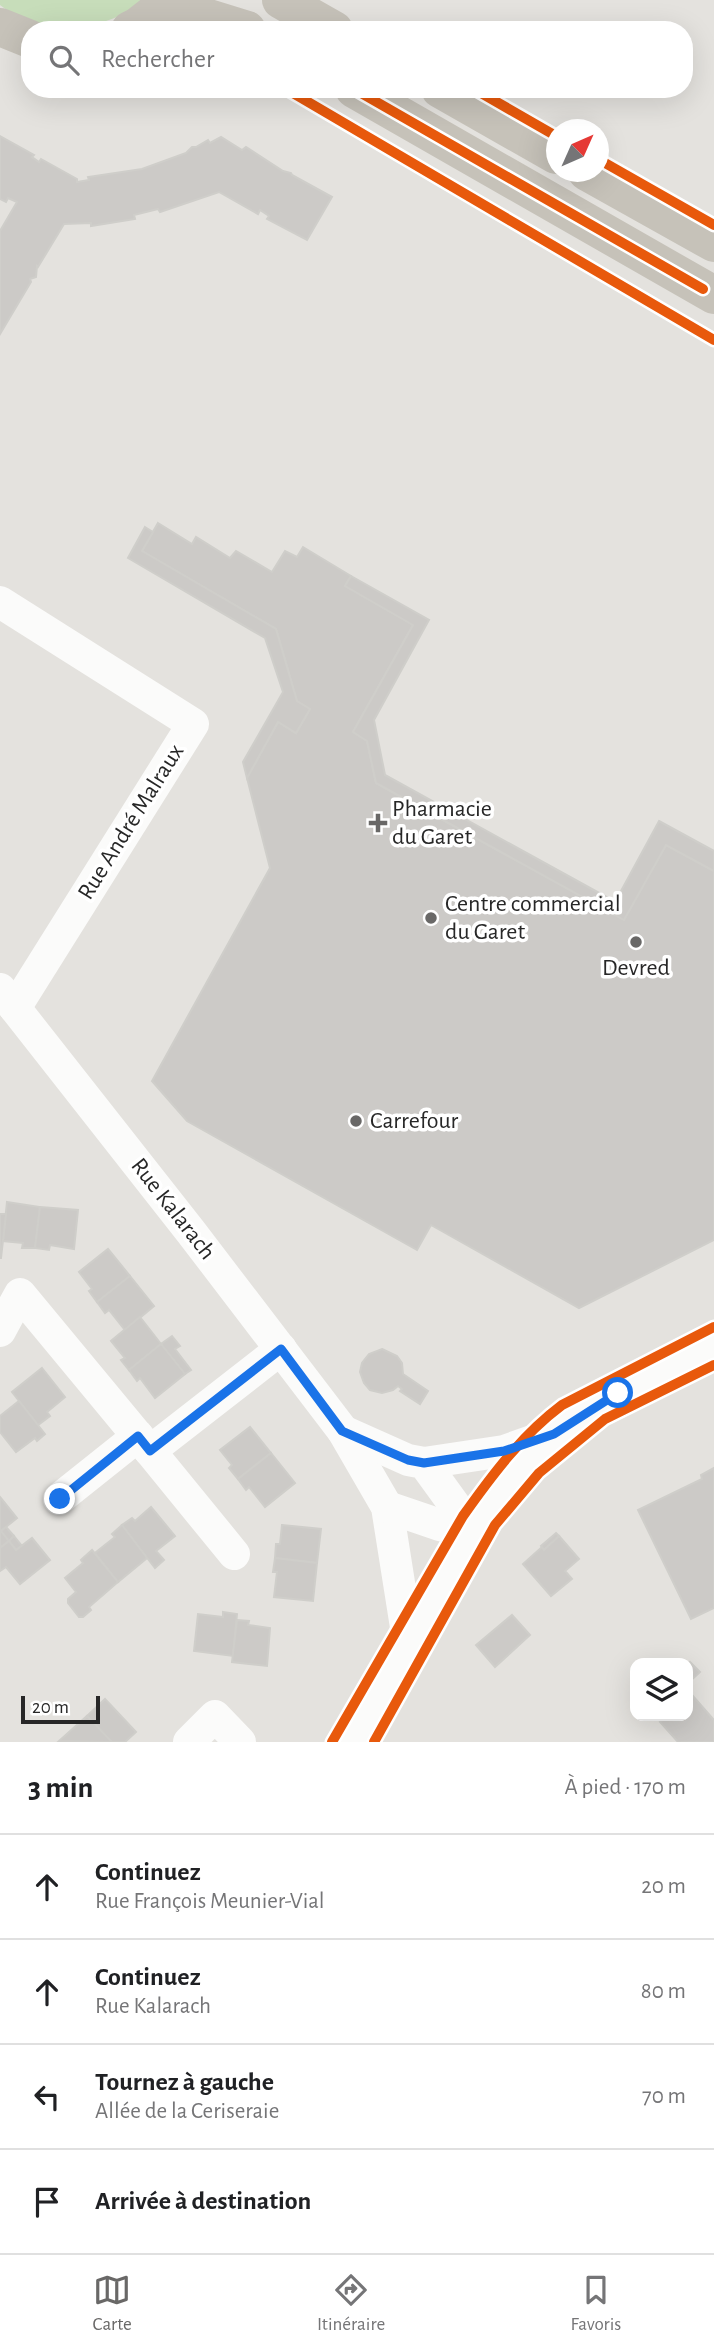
<!DOCTYPE html>
<html lang="fr">
<head>
<meta charset="utf-8">
<style>
  :root { --surface:#fff; --page:#f6f6f6; --text:#202124; --muted:#757577; --line:#e0e0e0; --accent:#696867 }
  body { margin:0; font-family:"Alegreya Sans",sans-serif; background:var(--page); color:var(--text) }
  .controls { position:absolute; right:21px; bottom:21px; display:grid; overflow:hidden; border-radius:14px; box-shadow:0 7px 28px #0002 }
  .controls button { width:63px; height:63px; display:grid; place-items:center; padding:0; border:0; border-bottom:2px solid var(--line); background:var(--surface); color:var(--text); font:35px sans-serif }
  .compass { position:absolute; left:546px; top:119px; width:63px; height:63px; border-radius:50%; background:var(--surface); box-shadow:0 7px 28px #0002; rotate:45deg }
  .scale { position:absolute; left:21px; bottom:18px; width:79px; box-sizing:border-box; padding-left:7px; border:4px solid #272727; border-top:0; font-size:19px; line-height:24px; white-space:nowrap; color:#272727; -webkit-text-stroke:5px #fff; paint-order:stroke }
  .stop { position:absolute; width:21px; height:21px; margin:-16px; border:5px solid #1a73e8; border-radius:50%; background:#fff }
  .stop.end { background:#1a73e8; border-color:#fff; box-shadow:0 2px 7px #0008 }
  .list { margin:0; padding:0; list-style:none }
  h2 { display:flex; justify-content:space-between; align-items:center; height:91px; margin:0; padding:0 28px; font-size:30px }
  h2 small { font-size:23px; font-weight:400; color:var(--muted) }
  .list li { display:grid; grid-template-columns:46px 1fr auto; gap:21px; align-items:center; box-sizing:border-box; height:105px; padding:0 28px; border-top:2px solid var(--line) }
  .list b { display:block; font-size:26px; white-space:nowrap }
  .list p { margin:0; font-size:23px; white-space:nowrap; color:var(--muted) }
  .list em { font-size:23px; font-style:normal; color:var(--muted) }
  .icon { flex:none; width:38px; height:38px; fill:none; stroke:currentColor; stroke-width:2; stroke-linecap:round; stroke-linejoin:round }
  .map { position:relative; flex:none; width:714px; height:1742px; overflow:hidden }
  .search { position:absolute; background:var(--surface); box-shadow:0 7px 28px #0002; left:21px; right:21px; top:21px; height:77px; display:flex; align-items:center; gap:18px; box-sizing:border-box; padding:0 24px; border-radius:28px; color:var(--muted); font-size:26px }
  .sheet { height:511px; background:var(--surface) }
  nav { display:flex; justify-content:space-around; align-items:center; box-sizing:border-box; height:98px; border-top:2px solid var(--line); background:var(--surface); font-size:19px; color:var(--muted) }
  nav a { display:grid; justify-items:center; gap:4px }
  nav .on { color:var(--accent) }
  .map>svg:first-child { display:block }
  .grass { fill:#c7ddba }
  .building { fill:#cccac7; stroke:#cfceca; stroke-width:2 }
  .lines { fill:none; stroke-linecap:round; stroke-linejoin:round }
  .minor { stroke:#fbfbfa; stroke-width:32 }
  .major { stroke:#c6c2b9; stroke-width:38 }
  .cycleway-casing { stroke:#fff; stroke-width:15 }
  .cycleway { stroke:#e8590c; stroke-width:10 }
  .route { stroke:#1a73e8; stroke-width:9 }
  .poi-dot { fill:#696867; stroke:#fff; stroke-width:2.5 }
  .labels { text-anchor:middle; dominant-baseline:central; stroke-width:7; stroke-linejoin:round; paint-order:stroke }
  .poi-label { font-size:24px; fill:#272727; stroke:#fff; text-anchor:start }
  .street-label { font-size:24px; fill:#272727; stroke:#fff }
</style>
</head>
<body>
<div class="map">
<svg width="714" height="1742" viewBox="0 0 714 1742">
  <rect width="100%" height="100%" fill="#e4e2de"/>
  <path class="grass" d="M 0,0 L 145,0 C 105,32 43,39 0,5 Z"/>
  <g class="building">
    <polygon points="0,136 34,155 32,157 39,162 41,159 77,179 77,182 89,180 88,177 142,169 186,153 192,147 196,147 208,140 210,143 221,137 242,150 246,147 283,171 291,173 292,175 332,197 307,240 267,219 269,216 260,210 258,214 219,192 160,212 158,209 134,215 135,219 91,226 91,223 64,224 38,267 37,266 36,277 30,279 31,282 0,334 0,231 17,202 8,198 6,202 0,199"/>
    <polygon points="158,523 192,544 196,537 230,558 236,551 272,572 285,551 297,557 303,547 351,576 345,586 413,625 353,732 367,741 376,783 624,920 666,845 714,871 714,1240 579,1308 431,1225 417,1250 187,1121 152,1081 270,868 247,778 278,722 296,733 310,709 297,701 276,629 142,551"/>
    <polygon points="145,527 153,532 142,551 276,629 297,701 310,709 296,733 278,722 247,778 243,762 283,692 265,638 128,558"/>
    <polygon points="351,576 429,620 374,720 385,775 621,905 615,915 376,783 367,741 353,732 413,625 345,586"/>
    <polygon points="659,821 714,851 714,871 666,845 624,920 615,915 621,905 615,902"/>
    <polygon points="7,1202 40,1207 35,1248 22,1248 23,1243 3,1241"/>
    <polygon points="40,1207 78,1210 74,1249 50,1245 49,1250 35,1248"/>
    <polygon points="0,1214 6,1214 1,1258 0,1258"/>
    <polygon points="108,1249 130,1276 97,1302 89,1291 92,1289 79,1272"/>
    <polygon points="130,1276 154,1306 125,1330 109,1310 105,1313 97,1302"/>
    <polygon points="140,1317 161,1344 129,1370 121,1360 125,1358 111,1341"/>
    <polygon points="172,1336 180,1346 175,1349 191,1370 185,1374 161,1344"/>
    <polygon points="161,1344 185,1374 155,1398 140,1378 137,1381 129,1370"/>
    <polygon points="382,1349 397,1356 402,1363 403,1374 428,1391 420,1404 400,1391 402,1389 398,1386 393,1390 382,1393 370,1390 364,1383 360,1372 362,1363 369,1354"/>
    <polygon points="42,1368 65,1397 47,1412 50,1416 38,1425 12,1392"/>
    <polygon points="19,1401 45,1434 37,1441 35,1438 16,1452 0,1432 0,1416"/>
    <polygon points="250,1427 271,1453 238,1479 229,1468 232,1465 220,1450"/>
    <polygon points="271,1453 295,1483 265,1507 249,1487 246,1490 238,1479"/>
    <polygon points="714,1468 714,1608 691,1619 638,1510 702,1479 701,1475"/>
    <polygon points="0,1497 17,1518 1,1531 9,1541 0,1548"/>
    <polygon points="151,1507 175,1536 156,1551 164,1560 155,1568 122,1525 132,1518 135,1521"/>
    <polygon points="122,1525 147,1558 118,1582 95,1553 115,1537 112,1534"/>
    <polygon points="282,1525 321,1529 317,1563 275,1558 276,1544 280,1544"/>
    <polygon points="6,1527 14,1536 9,1541 1,1531"/>
    <polygon points="556,1533 559,1536 544,1550 541,1546"/>
    <polygon points="14,1536 22,1546 16,1550 9,1541"/>
    <polygon points="559,1536 579,1559 565,1571 572,1579 551,1596 523,1564 542,1547 544,1550"/>
    <polygon points="32,1538 50,1560 20,1584 6,1567 0,1571 0,1548 9,1541 16,1550"/>
    <polygon points="92,1550 118,1582 89,1607 91,1610 83,1617 79,1617 68,1603 68,1599 76,1592 65,1578 83,1563 81,1560"/>
    <polygon points="275,1558 317,1563 313,1601 274,1597 277,1572 273,1572"/>
    <polygon points="223,1612 237,1614 233,1656 194,1651 198,1614 223,1617"/>
    <polygon points="512,1615 530,1635 495,1667 476,1645"/>
    <polygon points="237,1620 249,1621 248,1625 270,1628 267,1666 232,1662"/>
    <polygon points="690,1662 700,1672 688,1683 688,1664"/>
    <polygon points="692,1695 714,1720 714,1742 678,1742 660,1722 668,1716 688,1716 688,1699"/>
    <polygon points="105,1699 136,1732 125,1742 112,1742 87,1716"/>
    <polygon points="87,1716 112,1742 59,1741"/>
  </g>
  <g class="lines">
    <g class="minor">
      <polyline points="0,602 193,724 15,1008"/>
      <polyline points="0,989 191,1232 343,1431 387,1507 409,1646"/>
      <polyline points="0,1331 20,1294 150,1451 281,1349"/>
      <polyline points="343,1431 408,1460 424,1463 474,1532"/>
      <polyline points="150,1451 234,1554"/>
      <polyline points="424,1463 504,1451 549,1435"/>
      <polyline points="59,1499 138,1436"/>
      <polyline points="387,1507 440,1525 474,1532"/>
      <polyline points="189,1742 215,1716 240,1742"/>
      <polyline points="354,1742 443,1579 500,1491 554,1434 618,1393 714,1344"/>
    </g>
    <g class="major">
      <polyline points="281,0 334,30"/>
      <polyline points="167,5 247,30"/>
      <polyline points="0,27 30,39"/>
      <polyline points="130,30 138,26 171,0"/>
      <polyline points="354,89 714,295"/>
      <polyline points="440,89 556,155"/>
      <polyline points="587,172 714,243"/>
    </g>
    <g class="cycleway-casing">
      <g id="cycleway">
        <polyline points="286,89 714,340"/>
        <polyline points="354,89 703,289"/>
        <polyline points="474,89 556,136"/>
        <polyline points="598,159 714,225"/>
        <path d="M 332,1742 L 463,1516 C 492,1475 522,1435 562,1405 L 714,1327"/>
        <polyline points="374,1742 495,1525 539,1473 605,1419 714,1365"/>
      </g>
    </g>
    <use href="#cycleway" class="cycleway"/>
  </g>
  <g class="lines">
    <polyline class="route" points="60,1499 138,1436 150,1451 281,1349 342,1431 408,1460 424,1463 504,1451 554,1434 618,1393"/>
  </g>
  <g class="poi-dot">
    <path d="M374.5 812.5h7v7h7v7h-7v7h-7v-7h-7v-7h7z"/>
    <circle cx="431" cy="918" r="7"/>
    <circle cx="636" cy="942" r="7"/>
    <circle cx="356" cy="1121" r="7"/>
  </g>
  <g class="labels">
    <g class="poi-label">
      <text x="392" y="809">Pharmacie<tspan x="392" dy="28">du Garet</tspan></text>
      <text x="445" y="904">Centre commercial<tspan x="445" dy="28">du Garet</tspan></text>
      <text x="636" y="968" text-anchor="middle">Devred</text>
      <text x="370" y="1121">Carrefour</text>
    </g>
    <g class="street-label">
      <text transform="translate(131 822) rotate(-58)">Rue André Malraux</text>
      <text transform="translate(173 1209) rotate(52)">Rue Kalarach</text>
    </g>
  </g>
</svg>
<div class="controls">
<button><svg class="icon" aria-label="layers" viewBox="0 0 24 24"><path d="M12 4l9 5-9 5-9-5zM3 14l9 5 9-5"/></svg></button>
</div>
<svg class="compass" viewBox="-18 -18 36 36"><path d="M0-13l5 13h-10z" fill="#e53935"/><path d="M0 13l5-13h-10z" fill="#757577"/></svg>
<div class="scale">20 m</div>
<div class="stop" style="left:618px;top:1393px"></div>
<div class="stop end" style="left:60px;top:1499px"></div>
<div class="search"><svg class="icon" aria-label="search" viewBox="0 0 24 24"><circle cx="10" cy="10" r="6"/><path d="M15 15l6 6"/></svg>Rechercher</div>
</div>
<section class="sheet">
<h2>3 min<small>À pied · 170 m</small></h2>
<ul class="list">
<li><svg class="icon" aria-label="ahead" viewBox="0 0 24 24"><path d="M12 20V5M6 11l6-6 6 6"/></svg><div><b>Continuez</b><p>Rue François Meunier-Vial</p></div><em>20 m</em></li>
<li><svg class="icon" aria-label="ahead" viewBox="0 0 24 24"><path d="M12 20V5M6 11l6-6 6 6"/></svg><div><b>Continuez</b><p>Rue Kalarach</p></div><em>80 m</em></li>
<li><svg class="icon" aria-label="left" viewBox="0 0 24 24"><path d="M17 20v-9H6M10 6l-5 5 5 5"/></svg><div><b>Tournez à gauche</b><p>Allée de la Ceriseraie</p></div><em>70 m</em></li>
<li><svg class="icon" aria-label="arrive" viewBox="0 0 24 24"><path d="M6 21V4h12l-3 4 3 4H6"/></svg><div><b>Arrivée à destination</b></div></li>
</ul>
</section>
<nav>
<a class="on"><svg class="icon" aria-label="map" viewBox="0 0 24 24"><path d="M3 6l6-2 6 2 6-2v14l-6 2-6-2-6 2zM9 4v14M15 6v14"/></svg>Carte</a>
<a><svg class="icon" aria-label="directions" viewBox="0 0 24 24"><path d="M12 3l9 9-9 9-9-9zM9 14v-3h6M13 9l2 2-2 2"/></svg>Itinéraire</a>
<a><svg class="icon" aria-label="saved" viewBox="0 0 24 24"><path d="M7 4h10v16l-5-4-5 4z"/></svg>Favoris</a>
</nav>
</body>
</html>
